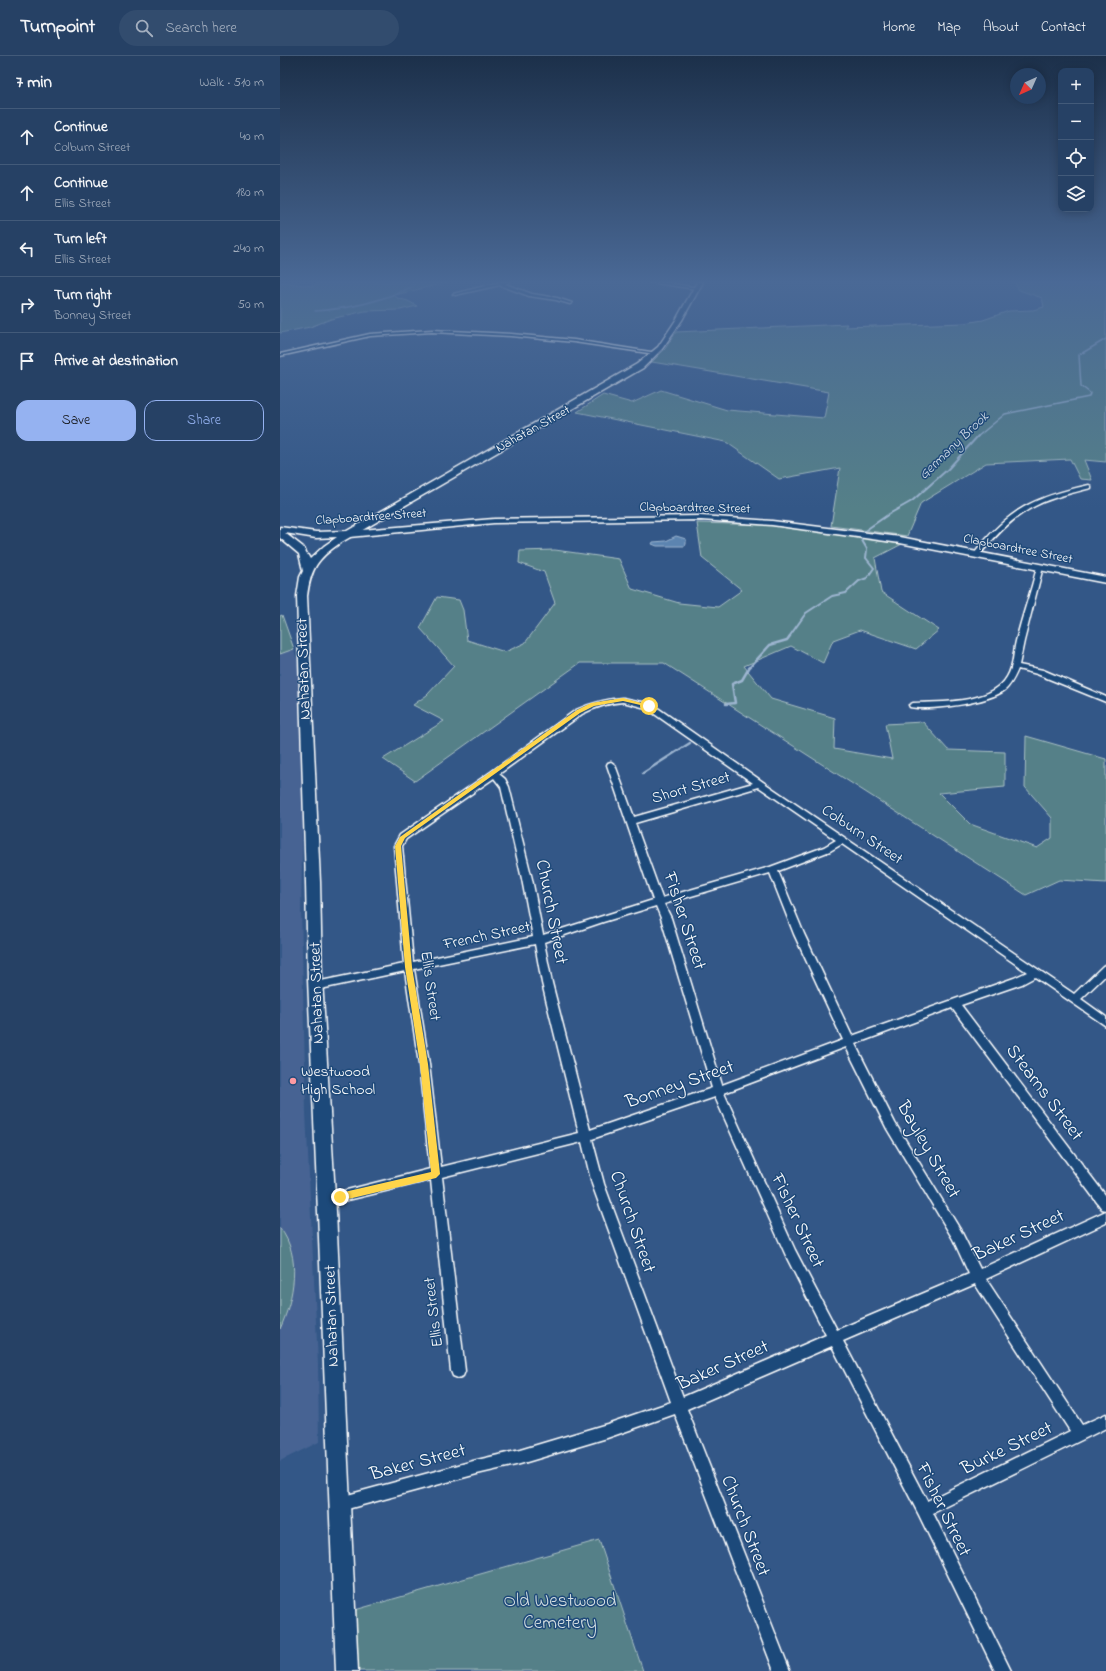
<!DOCTYPE html>
<html lang="en">
<head>
<meta charset="utf-8">
<style>
  :root { --surface:#264165; --page:#324c6e; --text:#f1f3f6; --muted:#a4afbf; --line:#425a79; --accent:#95b2f1 }
  body { margin:0; font-family:"Indie Flower",sans-serif; background:var(--page); color:var(--text) }
  .controls { position:absolute; right:12px; top:12px; display:grid; overflow:hidden; border-radius:8px; box-shadow:0 2px 10px #0003 }
  .controls button { width:36px; height:36px; display:grid; place-items:center; padding:0; border:0; border-bottom:1px solid var(--line); background:var(--surface); color:var(--text); font:20px sans-serif }
  .compass { position:absolute; left:730px; top:12px; width:36px; height:36px; border-radius:50%; background:var(--surface); box-shadow:0 2px 10px #0003; rotate:225deg }
  .stop { position:absolute; width:12px; height:12px; margin:-9px; border:3px solid #ffd54a; border-radius:50%; background:#fff }
  .stop.end { background:#ffd54a; border-color:#fff; box-shadow:0 1px 4px #0008 }
  .list { margin:0; padding:0; list-style:none }
  h2 { display:flex; justify-content:space-between; align-items:center; height:52px; margin:0; padding:0 16px; font-size:17px }
  h2 small { font-size:13px; font-weight:400; color:var(--muted) }
  .list li { display:grid; grid-template-columns:26px 1fr auto; gap:12px; align-items:center; box-sizing:border-box; height:56px; padding:0 16px; border-top:1px solid var(--line) }
  .list b { display:block; font-size:15px; white-space:nowrap }
  .list p { margin:0; font-size:13px; white-space:nowrap; color:var(--muted) }
  .list em { font-size:13px; font-style:normal; color:var(--muted) }
  .actions { display:flex; gap:8px; padding:12px 16px }
  .actions a { flex:1; padding:9px 0; border:1px solid var(--accent); border-radius:12px; text-align:center; font-size:14px; color:var(--accent) }
  .actions .main { background:var(--accent); color:#111 }
  .icon { flex:none; width:22px; height:22px; fill:none; stroke:currentColor; stroke-width:2; stroke-linecap:round; stroke-linejoin:round }
  .map { position:relative; flex:none; width:826px; height:1615px; overflow:hidden }
  header { display:flex; align-items:center; gap:24px; box-sizing:border-box; height:56px; padding:0 20px; background:var(--surface); border-bottom:1px solid var(--line) }
  header strong { font-size:19px }
  nav { display:flex; gap:22px; margin-inline-start:auto; font-size:14px }
  .search { width:280px; height:36px; background:var(--page); display:flex; align-items:center; gap:10px; box-sizing:border-box; padding:0 14px; border-radius:22px; color:var(--muted); font-size:15px }
  main { display:flex }
  aside { flex:1; background:var(--surface) }
  .map>svg:first-child { display:block }
  .built { fill:#466493 }
  .green { fill:#558088; stroke:#aac0c4 }
  .water { fill:#5c84b0; stroke:#9db5d0 }
  .lines { fill:none; stroke-linecap:round; stroke-linejoin:round }
  .stream-far2 { stroke:#9db5d0; stroke-width:1.5 }
  .stream-far1 { stroke:#9db5d0; stroke-width:2 }
  .stream { stroke:#9db5d0; stroke-width:2.5 }
  .minor-casing { stroke:#fff; stroke-width:3 }
  .tertiary-casing { stroke:#fff; stroke-width:3 }
  .secondary-casing { stroke:#fff; stroke-width:3 }
  .minor { fill:#1f4a7a; fill-rule:evenodd }
  .tertiary { fill:#1f4a7a; fill-rule:evenodd }
  .secondary { fill:#1f4a7a; fill-rule:evenodd }
  .route { fill:#ffd54a }
  .poi-dot { fill:#ff9aa2; stroke:#1f4a7a; stroke-width:1.5 }
  .labels { text-anchor:middle; dominant-baseline:central; stroke-width:3; stroke-linejoin:round; paint-order:stroke }
  .far-street-label { font-size:13px; fill:#fff; stroke:#1f4a7a }
  .far-water-label { font-size:14px; font-style:italic; fill:#d6e0eb; stroke:#1f4a7a }
  .street-label { font-size:16px; fill:#fff; stroke:#1f4a7a }
  .poi-label { font-size:16px; fill:#fff; stroke:#1f4a7a; text-anchor:start }
  .near-street-label { font-size:19px; fill:#fff; stroke:#1f4a7a }
  .near-park-label { font-size:19px; fill:#d4dfe1; stroke:#1f4a7a }
</style>
</head>
<body>
<header>
<strong>Turnpoint</strong>
<div class="search"><svg class="icon" aria-label="search" viewBox="0 0 24 24"><circle cx="10" cy="10" r="6"/><path d="M15 15l6 6"/></svg>Search here</div>
<nav><a>Home</a><a>Map</a><a>About</a><a>Contact</a></nav>
</header>
<main>
<aside>
<h2>7 min<small>Walk · 510 m</small></h2>
<ul class="list">
<li><svg class="icon" aria-label="ahead" viewBox="0 0 24 24"><path d="M12 20V5M6 11l6-6 6 6"/></svg><div><b>Continue</b><p>Colburn Street</p></div><em>40 m</em></li>
<li><svg class="icon" aria-label="ahead" viewBox="0 0 24 24"><path d="M12 20V5M6 11l6-6 6 6"/></svg><div><b>Continue</b><p>Ellis Street</p></div><em>180 m</em></li>
<li><svg class="icon" aria-label="left" viewBox="0 0 24 24"><path d="M17 20v-9H6M10 6l-5 5 5 5"/></svg><div><b>Turn left</b><p>Ellis Street</p></div><em>240 m</em></li>
<li><svg class="icon" aria-label="right" viewBox="0 0 24 24"><path d="M7 20v-9h11M14 6l5 5-5 5"/></svg><div><b>Turn right</b><p>Bonney Street</p></div><em>50 m</em></li>
<li><svg class="icon" aria-label="arrive" viewBox="0 0 24 24"><path d="M6 21V4h12l-3 4 3 4H6"/></svg><div><b>Arrive at destination</b></div></li>
</ul>
<div class="actions"><a class="main">Save</a><a>Share</a></div>
</aside>
<div class="map">
<svg width="826" height="1615" viewBox="0 0 826 1615">
  <rect width="100%" height="100%" fill="#335787"/>
  <filter id="ink" filterUnits="userSpaceOnUse"><feTurbulence type="fractalNoise" baseFrequency=".025" numOctaves="2"/><feDisplacementMap in="SourceGraphic" scale="8" xChannelSelector="R" yChannelSelector="G"/><feConvolveMatrix kernelMatrix="1 2 1 2 8 2 1 2 1" color-interpolation-filters="sRGB"/></filter>
  <g filter="url(#ink)">
    <polygon class="built" points="14,593 18,608 23,744 21,854 26,1056 38,1308 39,1386 0,1405 0,598"/>
    <g class="green">
      <polygon points="0,226 33,230 42,226 169,226 115,239 117,242 128,245 137,250 120,254 85,255 51,263 30,271 0,277"/>
      <polygon points="734,226 826,226 826,406 804,404 812,424 800,423 790,403 706,407 641,447 627,480 551,470 560,412 499,423 446,386 297,356 323,339 352,347 381,334 447,354 544,362 549,336 372,306 385,293 396,276 567,268 565,271 685,267 703,264 729,255 753,254 764,251 762,242 739,234"/>
      <polygon points="417,467 489,469 622,488 595,502 601,536 659,574 636,593 580,574 553,584 543,607 511,590 464,610 491,643 555,662 554,693 612,703 605,668 643,666 668,694 725,696 725,731 659,737 690,768 757,792 772,782 772,762 745,731 746,680 826,703 826,827 779,824 746,839 384,607 300,607 135,725 103,703 164,665 133,649 147,639 174,610 140,572 157,541 179,544 183,554 187,584 225,596 245,587 275,547 264,516 239,507 240,495 275,494 339,503 352,533 399,547 438,551 462,534 422,502"/>
      <polygon points="2,559 14,593 0,598 0,560"/>
      <path d="M 0,1172 C 22,1200 14,1242 0,1273 Z"/>
      <polygon points="319,1484 363,1615 78,1615 75,1554"/>
    </g>
    <polygon class="water" points="396,480 406,483 406,488 405,490 377,490 372,488 373,486 386,485"/>
    <g class="lines">
      <g class="stream-far2">
        <polyline points="132,226 134,229"/>
        <path d="M 35,255 C 67,253 102,245 131,231"/>
        <polyline points="697,381 725,358 809,341 810,337 801,330 799,299 826,283"/>
      </g>
      <g class="stream-far1">
        <polyline points="583,476 609,458 632,445 668,413 698,380"/>
        <polyline points="509,581 526,557 552,540 566,537 579,525 587,522 594,512 586,502 587,493 580,481"/>
      </g>
      <g class="stream">
        <polyline points="446,648 455,647 452,628 462,624 469,612 490,589 507,584 510,580"/>
        <polyline points="363,717 410,687"/>
      </g>
      <g class="minor-casing">
        <g id="minor">
          <polygon points="221,226 229,226 225,228 252,238 277,242 292,247 290,248 276,244 249,240 220,229 175,239 173,238"/>
          <polygon points="369,226 381,226 418,232 416,233"/>
          <polygon points="152,274 231,278 294,284 377,297 375,298 294,286 231,280 152,276 90,280 0,300 0,298 90,278"/>
          <path d="M 809,429 L 811,430 L 811,432 C 792,437 772,441 755,450 C 732,461 715,481 699,499 L 694,498 C 728,453 755,441 809,429 Z"/>
          <path d="M 760,509 L 763,511 L 744,585 L 739,609 L 763,614 L 826,641 L 826,646 L 757,618 L 738,613 C 735,620 731,629 725,634 C 708,647 651,655 630,651 L 629,649 L 633,647 C 660,646 712,648 727,621 C 734,610 733,597 736,585 C 742,560 751,536 757,511 Z"/>
          <path d="M 343,642 L 372,648 L 483,726 L 794,938 L 823,910 L 826,909 L 826,919 L 801,943 L 826,961 L 826,970 L 755,921 L 742,928 L 681,949 L 826,1140 L 826,1154 L 822,1153 L 672,952 L 575,988 L 615,1067 L 681,1175 L 700,1213 L 826,1155 L 826,1167 L 706,1223 L 802,1369 L 826,1358 L 826,1372 L 653,1457 L 731,1615 L 715,1615 L 639,1459 L 552,1290 L 407,1353 L 510,1615 L 494,1615 L 395,1358 L 327,1382 L 240,1408 L 197,1418 L 60,1455 L 55,1453 L 53,1448 L 55,1443 L 60,1441 L 197,1404 L 240,1394 L 327,1368 L 391,1346 L 312,1128 L 302,1086 L 162,1121 L 185,1315 L 183,1320 L 178,1322 L 173,1320 L 171,1315 L 151,1124 L 47,1149 L 43,1148 L 41,1144 L 43,1140 L 47,1139 L 150,1113 L 139,1008 L 125,915 L 36,934 L 32,933 L 31,930 L 32,927 L 36,926 L 124,908 L 114,790 L 120,779 L 211,716 L 296,654 C 312,647 326,643 343,642 ZM 343,646 L 366,652 L 473,727 L 354,761 L 335,709 L 331,706 L 328,707 L 327,709 L 373,844 L 263,879 L 252,823 L 229,731 L 225,723 L 219,718 L 302,658 C 316,651 327,647 343,646 ZM 214,722 L 221,731 L 242,823 L 253,881 L 133,906 L 122,790 L 126,783 ZM 479,731 L 556,784 L 544,791 L 490,811 L 382,842 L 355,767 ZM 562,788 L 747,916 L 734,922 L 572,980 L 524,878 L 498,815 L 550,795 ZM 490,817 L 514,878 L 563,984 L 442,1029 L 391,862 L 384,848 ZM 376,850 L 381,862 L 432,1032 L 310,1074 L 272,927 L 264,886 L 323,866 ZM 255,888 L 262,927 L 299,1077 L 161,1111 L 149,1008 L 134,913 ZM 566,991 L 607,1073 L 673,1183 L 689,1218 L 557,1274 L 515,1194 L 444,1037 ZM 435,1041 L 507,1202 L 546,1279 L 403,1341 L 324,1128 L 312,1083 ZM 695,1228 L 790,1375 L 647,1445 L 563,1285 Z"/>
        </g>
      </g>
      <g class="tertiary-casing">
        <polygon id="tertiary" points="421,460 492,465 620,481 826,521 826,527 620,487 492,469 421,464 214,467 69,481 65,478 69,475 214,463"/>
      </g>
      <g class="secondary-casing">
        <path id="secondary" d="M 417,226 L 423,226 L 402,264 L 382,293 L 363,312 L 60,487 C 37,503 31,512 27,540 L 40,826 L 42,923 L 56,1156 L 78,1615 L 56,1615 L 38,1156 L 28,923 L 26,826 L 17,540 L 20,521 L 23,515 L 19,498 L 0,482 L 0,471 L 36,476 L 67,475 L 357,308 L 378,291 L 396,264 ZM 5,477 L 36,482 L 57,481 L 44,490 L 30,503 L 23,491 Z"/>
      </g>
      <use href="#minor" class="minor"/>
      <use href="#tertiary" class="tertiary"/>
      <use href="#secondary" class="secondary"/>
    </g>
  </g>
  <linearGradient id="sky" x2="0" y2="1"><stop stop-color="#1c304a"/><stop offset="0.5" stop-color="#4a6996"/><stop offset="1" stop-color="#4a6996" stop-opacity="0"/></linearGradient>
  <rect width="826" height="452" fill="url(#sky)"/>
  <polygon class="route" points="343,642 372,650 369,651 343,645 314,650 300,657 125,782 121,790 132,911 148,1008 160,1118 156,1122 60,1145 57,1144 55,1141 60,1137 151,1116 140,1008 125,911 115,790 120,781 297,654 311,647"/>
  <circle class="poi-dot" cx="13" cy="1025" r="4"/>
  <g class="labels">
    <g class="far-street-label">
      <text transform="translate(253 373) rotate(-29)">Nahatan Street</text>
      <text transform="translate(415 452) rotate(1)">Clapboardtree Street</text>
      <text transform="translate(91 461) rotate(-4)">Clapboardtree Street</text>
      <text transform="translate(738 493) rotate(11)">Clapboardtree Street</text>
    </g>
    <g class="far-water-label">
      <text transform="translate(674 390) rotate(-44)">Germany Brook</text>
    </g>
    <g class="street-label">
      <text transform="translate(24 613) rotate(-92)">Nahatan Street</text>
      <text transform="translate(411 732) rotate(-16)">Short Street</text>
      <text transform="translate(582 779) rotate(34)">Colburn Street</text>
      <text transform="translate(207 880) rotate(-12)">French Street</text>
      <text transform="translate(150 930) rotate(82)">Ellis Street</text>
      <text transform="translate(37 937) rotate(-92)">Nahatan Street</text>
      <text transform="translate(154 1256) rotate(-97)">Ellis Street</text>
      <text transform="translate(52 1260) rotate(-92)">Nahatan Street</text>
    </g>
    <g class="poi-label">
      <text x="21" y="1016">Westwood<tspan x="21" dy="18">High School</tspan></text>
    </g>
    <g class="near-street-label">
      <text transform="translate(271 856) rotate(79)">Church Street</text>
      <text transform="translate(404 865) rotate(72)">Fisher Street</text>
      <text transform="translate(400 1029) rotate(-19)">Bonney Street</text>
      <text transform="translate(764 1037) rotate(53)">Stearns Street</text>
      <text transform="translate(648 1094) rotate(60)">Bayley Street</text>
      <text transform="translate(517 1165) rotate(65)">Fisher Street</text>
      <text transform="translate(352 1166) rotate(71)">Church Street</text>
      <text transform="translate(739 1180) rotate(-25)">Baker Street</text>
      <text transform="translate(443 1310) rotate(-24)">Baker Street</text>
      <text transform="translate(727 1393) rotate(-26)">Burke Street</text>
      <text transform="translate(138 1407) rotate(-15)">Baker Street</text>
      <text transform="translate(663 1454) rotate(64)">Fisher Street</text>
      <text transform="translate(465 1470) rotate(69)">Church Street</text>
    </g>
    <g class="near-park-label">
      <text x="280" y="1545">Old Westwood<tspan x="280" dy="22">Cemetery</tspan></text>
    </g>
  </g>
</svg>
<div class="controls">
<button>+</button>
<button>−</button>
<button><svg class="icon" aria-label="locate" viewBox="0 0 24 24"><circle cx="12" cy="12" r="6"/><path d="M12 2v4M12 18v4M2 12h4M18 12h4"/></svg></button>
<button><svg class="icon" aria-label="layers" viewBox="0 0 24 24"><path d="M12 4l9 5-9 5-9-5zM3 14l9 5 9-5"/></svg></button>
</div>
<svg class="compass" viewBox="-18 -18 36 36"><path d="M0-13l5 13h-10z" fill="#e53935"/><path d="M0 13l5-13h-10z" fill="#a4afbf"/></svg>
<div class="stop" style="left:369px;top:650px"></div>
<div class="stop end" style="left:60px;top:1141px"></div>
</div>
</main>
</body>
</html>
